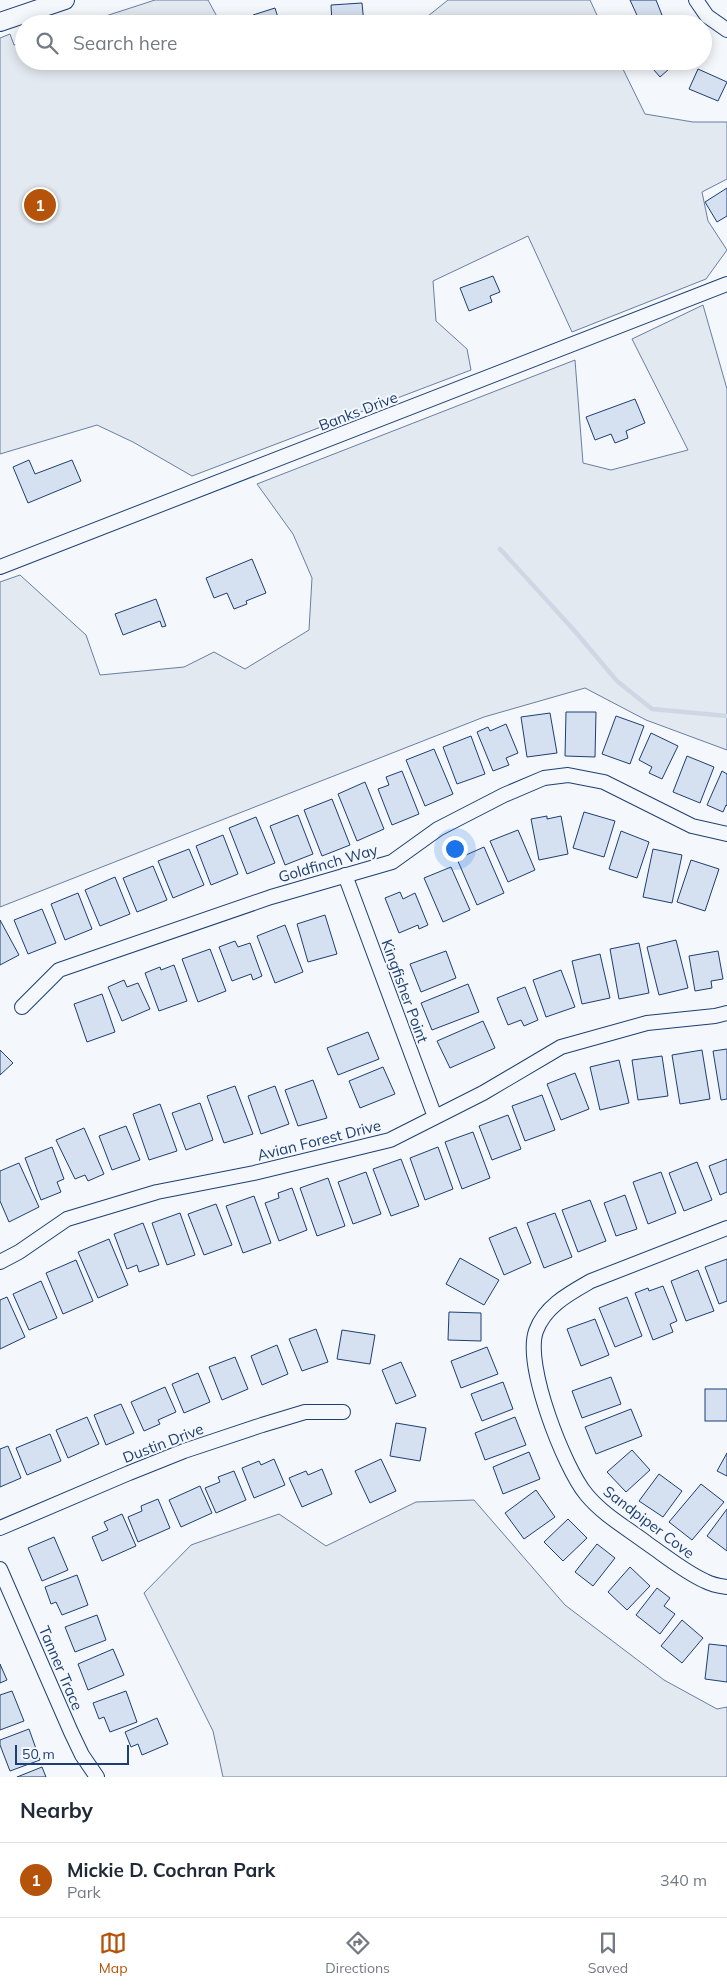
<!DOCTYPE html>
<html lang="en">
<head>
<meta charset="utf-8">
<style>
  :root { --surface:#fff; --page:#f2f2f3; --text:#1f2937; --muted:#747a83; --line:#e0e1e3; --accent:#b45309 }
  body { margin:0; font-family:Mulish,sans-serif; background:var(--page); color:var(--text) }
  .scale { position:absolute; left:15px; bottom:12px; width:114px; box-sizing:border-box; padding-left:5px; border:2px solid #1d3f73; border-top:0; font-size:14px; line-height:18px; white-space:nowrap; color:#1d3f73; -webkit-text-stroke:4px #f4f7fb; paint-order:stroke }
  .you { position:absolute; left:454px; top:848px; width:18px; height:18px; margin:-12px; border:4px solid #fff; border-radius:50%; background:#1a73e8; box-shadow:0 0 0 8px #1a73e833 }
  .badge { display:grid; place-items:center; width:32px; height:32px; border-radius:50%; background:var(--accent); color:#fff; font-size:16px; font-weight:700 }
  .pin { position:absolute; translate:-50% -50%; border:2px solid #fff; box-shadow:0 1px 5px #0006 }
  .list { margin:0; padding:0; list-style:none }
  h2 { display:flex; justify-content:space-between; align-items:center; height:65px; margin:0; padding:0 20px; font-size:21px }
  h2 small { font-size:16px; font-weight:400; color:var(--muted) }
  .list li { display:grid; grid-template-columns:32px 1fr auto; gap:15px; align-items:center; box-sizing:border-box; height:75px; padding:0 20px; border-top:1px solid var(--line) }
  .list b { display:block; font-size:19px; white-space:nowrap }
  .list p { margin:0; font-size:16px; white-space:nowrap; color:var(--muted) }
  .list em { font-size:16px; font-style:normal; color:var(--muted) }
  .icon { flex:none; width:28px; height:28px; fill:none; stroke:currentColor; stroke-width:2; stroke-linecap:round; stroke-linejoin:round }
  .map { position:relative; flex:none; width:727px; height:1777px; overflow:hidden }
  .search { position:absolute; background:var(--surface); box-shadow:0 2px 12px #0003; left:15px; right:15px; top:15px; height:55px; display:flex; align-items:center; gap:12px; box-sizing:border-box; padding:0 18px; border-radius:28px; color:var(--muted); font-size:19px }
  .sheet { height:140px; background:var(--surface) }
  nav { display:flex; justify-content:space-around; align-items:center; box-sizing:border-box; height:70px; border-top:1px solid var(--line); background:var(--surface); font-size:14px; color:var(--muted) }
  nav a { display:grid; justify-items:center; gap:2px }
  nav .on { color:var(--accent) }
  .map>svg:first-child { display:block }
  .green { fill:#e3e9f0; stroke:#687fa3 }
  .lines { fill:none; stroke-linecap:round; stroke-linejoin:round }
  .stream { stroke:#cfd7e4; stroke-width:4.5 }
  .building { fill:#d5e0f0; stroke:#1d3f73 }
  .minor-casing { stroke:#1d3f73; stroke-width:16 }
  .tertiary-casing { stroke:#1d3f73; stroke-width:20 }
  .minor { stroke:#f4f7fb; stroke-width:14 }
  .tertiary { stroke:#f4f7fb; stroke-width:18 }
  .labels { text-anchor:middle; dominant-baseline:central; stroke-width:4; stroke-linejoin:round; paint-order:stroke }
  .street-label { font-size:15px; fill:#1d3f73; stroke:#f4f7fb }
</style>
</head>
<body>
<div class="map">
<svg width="727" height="1777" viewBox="0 0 727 1777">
  <rect width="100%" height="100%" fill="#f4f7fb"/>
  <g class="green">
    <polygon points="155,0 208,0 221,24 81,24"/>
    <polygon points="448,0 590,0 601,24 418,24"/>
    <polygon points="10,34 14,45 24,42 24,61 619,61 645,114 693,122 727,122 727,179 702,192 708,221 727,250 706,279 572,332 528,236 433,281 436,321 467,349 471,370 192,476 133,442 97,425 0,454 0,38"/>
    <polygon points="703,305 727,389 727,750 646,720 585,688 484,717 0,907 0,582 20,575 86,635 100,675 184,667 214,652 245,669 309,630 312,578 293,534 257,484 575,360 583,463 611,470 688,450 632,339"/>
    <polygon points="474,1500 565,1605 664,1680 717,1709 727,1707 727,1777 223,1777 213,1731 144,1593 191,1545 279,1514 326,1546 416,1502"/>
  </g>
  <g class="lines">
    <polyline class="stream" points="500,549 573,629 617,681 652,709 727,716"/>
  </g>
  <g class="building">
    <polygon points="630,0 656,0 662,15 641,24"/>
    <polygon points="362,3 364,24 332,24 331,5"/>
    <polygon points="275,8 280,24 255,24 253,15"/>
    <polygon points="648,61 685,61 680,65 677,62 660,77 647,62"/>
    <polygon points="698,69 727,82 718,101 689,89"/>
    <polygon points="727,188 727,216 717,222 705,202"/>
    <polygon points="493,276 500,292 490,296 492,302 469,311 460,288"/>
    <polygon points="635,399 645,423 626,431 628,438 615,443 611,434 595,440 586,417"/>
    <polygon points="29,460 35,474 72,460 81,481 28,503 13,467"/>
    <polygon points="252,559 266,593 246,601 247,604 234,609 227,593 214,598 206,578"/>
    <polygon points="156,599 166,626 162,627 160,621 123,635 115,614"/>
    <polygon points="566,712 596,712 595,757 565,756"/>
    <polygon points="550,713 557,753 527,757 521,717"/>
    <polygon points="616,716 644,726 630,764 602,754"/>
    <polygon points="506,724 518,753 506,758 509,765 493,771 477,732 488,727 490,731"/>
    <polygon points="651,733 678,746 662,779 649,773 652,767 639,760"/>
    <polygon points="471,736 485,774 457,784 443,747"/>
    <polygon points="434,749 453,794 425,806 406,760"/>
    <polygon points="687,756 714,767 700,803 673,792"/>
    <polygon points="402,771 419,814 392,825 378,789 389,785 386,777"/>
    <polygon points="722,771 727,774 727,806 726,805 723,812 707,805"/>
    <polygon points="365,782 384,829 357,841 338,794"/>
    <polygon points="332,799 350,845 322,856 304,810"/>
    <polygon points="584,812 615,821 604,857 573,848"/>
    <polygon points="298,815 313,854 285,865 270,826"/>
    <polygon points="547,816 547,819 561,816 568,854 539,860 531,819"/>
    <polygon points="256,817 275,863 247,874 229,828"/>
    <polygon points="518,830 535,870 508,882 490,841"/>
    <polygon points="621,831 649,842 637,878 609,869"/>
    <polygon points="223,835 238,874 211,885 196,846"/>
    <polygon points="484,847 504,893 477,905 457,859"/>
    <polygon points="189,849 204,885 173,898 158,861"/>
    <polygon points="653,849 682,855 672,903 643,897"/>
    <polygon points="691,860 719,869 705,911 677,902"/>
    <polygon points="153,866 167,900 137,912 123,878"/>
    <polygon points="451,867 470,910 443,922 424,878"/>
    <polygon points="115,877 130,914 100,926 85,890"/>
    <polygon points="400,892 403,899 415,893 428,925 419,929 418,925 399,933 385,898"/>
    <polygon points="78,893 92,929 65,940 51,904"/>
    <polygon points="42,909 56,943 28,954 14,920"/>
    <polygon points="325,915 337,954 308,962 297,924"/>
    <polygon points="0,920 19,955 0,965"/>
    <polygon points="285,925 303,972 275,983 257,936"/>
    <polygon points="676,940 688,988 659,995 647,947"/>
    <polygon points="235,941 238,947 250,943 262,976 253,980 251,974 232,981 219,947"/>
    <polygon points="639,943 649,993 619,999 610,949"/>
    <polygon points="210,949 226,991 198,1002 182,959"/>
    <polygon points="446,951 456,978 421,992 410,964"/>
    <polygon points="718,951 723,979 711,981 712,988 695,991 689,956"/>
    <polygon points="600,954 610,998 582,1004 572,961"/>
    <polygon points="174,965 187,1001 159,1011 145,973 160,967 161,970"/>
    <polygon points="561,970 575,1007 546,1017 533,980"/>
    <polygon points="124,980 127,987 138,983 150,1009 122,1021 108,987"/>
    <polygon points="468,984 479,1012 432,1030 421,1003"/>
    <polygon points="525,987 538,1020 524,1026 521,1020 508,1025 497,998"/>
    <polygon points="102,994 115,1032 87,1042 74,1004"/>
    <polygon points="483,1021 495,1048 450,1068 437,1041"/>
    <polygon points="368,1032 379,1059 338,1075 327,1048"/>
    <polygon points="727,1049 727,1099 721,1100 713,1051"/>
    <polygon points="0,1050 13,1063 0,1075"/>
    <polygon points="702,1050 710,1099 680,1104 672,1055"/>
    <polygon points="662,1056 668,1096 638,1100 632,1060"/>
    <polygon points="619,1060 629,1103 600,1110 590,1067"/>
    <polygon points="383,1067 395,1094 360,1108 349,1081"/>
    <polygon points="575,1073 589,1109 561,1120 547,1084"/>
    <polygon points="313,1080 327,1118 298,1126 285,1090"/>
    <polygon points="235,1086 253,1134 224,1143 207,1096"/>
    <polygon points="275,1086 289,1124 261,1134 248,1096"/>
    <polygon points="542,1095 555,1130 525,1141 512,1106"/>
    <polygon points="200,1103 213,1140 186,1150 172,1113"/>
    <polygon points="160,1104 177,1151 149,1160 133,1114"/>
    <polygon points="508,1115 521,1149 492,1160 479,1126"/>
    <polygon points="126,1126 140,1160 112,1170 99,1136"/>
    <polygon points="84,1128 104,1174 88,1181 85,1175 75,1179 56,1140"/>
    <polygon points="473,1132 490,1178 462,1189 445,1142"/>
    <polygon points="52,1147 64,1179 57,1182 61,1192 41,1200 25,1158"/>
    <polygon points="438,1147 453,1189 425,1200 410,1158"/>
    <polygon points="401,1159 419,1206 391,1216 373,1169"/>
    <polygon points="727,1159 727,1192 720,1195 709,1166"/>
    <polygon points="697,1162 712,1200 684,1211 669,1173"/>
    <polygon points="19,1163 39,1207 9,1222 0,1201 0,1171"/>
    <polygon points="366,1172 381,1214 353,1224 338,1182"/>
    <polygon points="661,1172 676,1213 648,1224 633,1182"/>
    <polygon points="328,1178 345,1226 317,1236 300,1188"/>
    <polygon points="292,1188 307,1230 279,1241 265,1203 279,1198 278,1193"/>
    <polygon points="625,1195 637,1229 616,1236 604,1203"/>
    <polygon points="254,1196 271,1243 243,1253 226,1206"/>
    <polygon points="590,1200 606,1241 578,1252 562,1210"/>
    <polygon points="216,1204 232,1245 204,1255 188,1214"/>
    <polygon points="180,1213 195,1255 167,1265 152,1223"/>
    <polygon points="555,1213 572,1257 544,1268 527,1223"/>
    <polygon points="143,1223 159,1265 139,1272 137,1265 127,1269 114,1234"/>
    <polygon points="516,1227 531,1263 504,1275 489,1238"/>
    <polygon points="109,1239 128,1285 98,1298 78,1252"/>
    <polygon points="460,1258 499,1280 484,1305 446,1284"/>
    <polygon points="727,1259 727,1301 719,1304 705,1267"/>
    <polygon points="76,1260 93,1301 63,1314 46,1273"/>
    <polygon points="698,1270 714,1311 686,1321 671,1281"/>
    <polygon points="41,1281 57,1318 29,1330 13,1294"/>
    <polygon points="663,1286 677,1321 670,1324 673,1332 653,1340 635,1293 648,1288 649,1291"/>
    <polygon points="7,1297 25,1337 0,1349 0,1300"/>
    <polygon points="627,1297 642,1336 615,1347 599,1308"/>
    <polygon points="449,1312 481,1313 481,1341 448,1340"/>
    <polygon points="595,1319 609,1355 581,1366 567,1329"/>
    <polygon points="316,1329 328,1362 302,1371 289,1339"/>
    <polygon points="342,1330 375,1335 370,1364 337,1359"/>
    <polygon points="277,1345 288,1374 262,1385 251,1356"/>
    <polygon points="487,1347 498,1374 461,1388 451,1361"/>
    <polygon points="235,1357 248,1389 222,1400 209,1367"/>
    <polygon points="401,1362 416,1396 396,1404 382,1370"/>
    <polygon points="198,1373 210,1402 184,1413 172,1384"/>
    <polygon points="611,1377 621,1404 582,1418 572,1391"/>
    <polygon points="503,1382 513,1409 482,1421 471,1394"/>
    <polygon points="165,1387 176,1412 158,1420 160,1424 144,1431 131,1402"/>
    <rect x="705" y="1389" width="22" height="32"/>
    <polygon points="121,1404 134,1433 106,1445 94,1415"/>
    <polygon points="631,1409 642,1436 596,1454 585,1427"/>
    <polygon points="87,1417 99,1444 68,1458 56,1430"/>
    <polygon points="515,1417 526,1445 485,1460 475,1433"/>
    <polygon points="396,1423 426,1428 420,1461 390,1456"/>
    <polygon points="50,1434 61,1461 27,1475 16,1448"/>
    <polygon points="8,1446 21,1478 0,1487 0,1449"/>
    <polygon points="632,1450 650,1470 626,1492 607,1472"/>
    <polygon points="529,1452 540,1479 503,1494 493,1467"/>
    <polygon points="727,1453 727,1476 717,1471"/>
    <polygon points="274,1459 285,1485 254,1498 242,1468 259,1461 261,1465"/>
    <polygon points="381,1459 396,1491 370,1503 355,1471"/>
    <polygon points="322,1469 332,1494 302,1507 289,1478 306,1471 308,1475"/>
    <polygon points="234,1471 246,1500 216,1513 205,1488 220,1482 218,1477"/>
    <polygon points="659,1474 682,1491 663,1517 639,1501"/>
    <polygon points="701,1484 724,1502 692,1540 669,1522"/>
    <polygon points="200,1486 212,1513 181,1527 169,1500"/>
    <polygon points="536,1490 555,1517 524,1539 505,1513"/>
    <polygon points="158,1499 170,1528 138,1542 128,1517 142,1511 141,1506"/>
    <polygon points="727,1509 727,1551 707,1536"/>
    <polygon points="122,1514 136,1546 102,1561 92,1537 108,1530 104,1522"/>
    <polygon points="568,1519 587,1538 563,1561 544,1542"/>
    <polygon points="54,1537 68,1570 42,1581 28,1548"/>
    <polygon points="597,1544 615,1558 593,1586 575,1572"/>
    <polygon points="630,1567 650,1586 627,1610 608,1592"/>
    <polygon points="77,1575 88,1605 62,1615 56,1602 51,1604 45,1587"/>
    <polygon points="657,1588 670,1598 664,1606 675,1614 660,1634 636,1615"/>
    <polygon points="97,1615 106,1640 75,1652 65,1627"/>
    <polygon points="682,1620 703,1638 682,1663 661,1646"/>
    <polygon points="709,1644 727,1646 727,1682 705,1679"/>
    <polygon points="113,1649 124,1675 88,1690 78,1664"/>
    <polygon points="0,1664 7,1680 0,1683"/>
    <polygon points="12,1691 24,1721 0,1730 0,1695"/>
    <polygon points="126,1691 137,1722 110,1732 104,1717 99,1719 93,1703"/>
    <polygon points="157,1718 168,1744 142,1755 138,1744 131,1747 125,1732"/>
    <polygon points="29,1729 40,1760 10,1771 0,1745 0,1740"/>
    <polygon points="42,1767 46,1777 17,1777"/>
  </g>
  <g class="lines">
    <g class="minor-casing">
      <g id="minor">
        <polyline points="696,0 707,16 727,30"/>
        <polyline points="0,567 727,284"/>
        <polyline points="345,875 435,1117"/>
        <polyline points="22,1007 59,970 271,897 392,862 438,829 504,795 544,778 568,775 604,782 692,826 727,834"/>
        <path d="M 727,1228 L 591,1281 C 570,1293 545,1306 536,1331 C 524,1365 564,1467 586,1494 C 603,1515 627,1528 648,1544 C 667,1557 685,1572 705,1581 C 712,1585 719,1586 727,1587"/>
        <polyline points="0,1262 19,1252 67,1219 157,1192 254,1173 390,1140 483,1093 561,1047 647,1023 715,1016 727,1013"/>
        <polyline points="0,1528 129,1473 184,1451 262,1425 305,1412 343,1412"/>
        <polyline points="0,1569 71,1732 82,1755 97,1777"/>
      </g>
    </g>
    <g class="tertiary-casing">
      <polyline id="tertiary" points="0,22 65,0"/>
    </g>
    <use href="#minor" class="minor"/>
    <use href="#tertiary" class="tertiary"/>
  </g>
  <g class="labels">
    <g class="street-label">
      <text transform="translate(358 411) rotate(-21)">Banks Drive</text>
      <text transform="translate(328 863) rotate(-16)">Goldfinch Way</text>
      <text transform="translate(405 991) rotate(70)">Kingfisher Point</text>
      <text transform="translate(319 1140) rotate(-14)">Avian Forest Drive</text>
      <text transform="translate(163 1443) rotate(-21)">Dustin Drive</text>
      <text transform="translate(649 1522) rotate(37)">Sandpiper Cove</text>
      <text transform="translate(61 1668) rotate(67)">Tanner Trace</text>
    </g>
  </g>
</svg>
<div class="scale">50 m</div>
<div class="you"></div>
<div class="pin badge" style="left:40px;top:205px">1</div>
<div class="search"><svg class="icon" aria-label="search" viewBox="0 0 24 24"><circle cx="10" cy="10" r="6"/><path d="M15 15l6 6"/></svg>Search here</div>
</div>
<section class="sheet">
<h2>Nearby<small></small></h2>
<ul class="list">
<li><span class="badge">1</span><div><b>Mickie D. Cochran Park</b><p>Park</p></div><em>340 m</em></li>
</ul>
</section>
<nav>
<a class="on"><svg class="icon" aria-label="map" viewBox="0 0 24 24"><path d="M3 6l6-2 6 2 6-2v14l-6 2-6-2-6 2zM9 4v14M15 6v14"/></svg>Map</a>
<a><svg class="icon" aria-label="directions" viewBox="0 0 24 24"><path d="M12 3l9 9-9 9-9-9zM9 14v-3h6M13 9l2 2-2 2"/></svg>Directions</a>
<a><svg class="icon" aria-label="saved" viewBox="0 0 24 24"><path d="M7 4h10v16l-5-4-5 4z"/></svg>Saved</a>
</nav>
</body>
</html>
